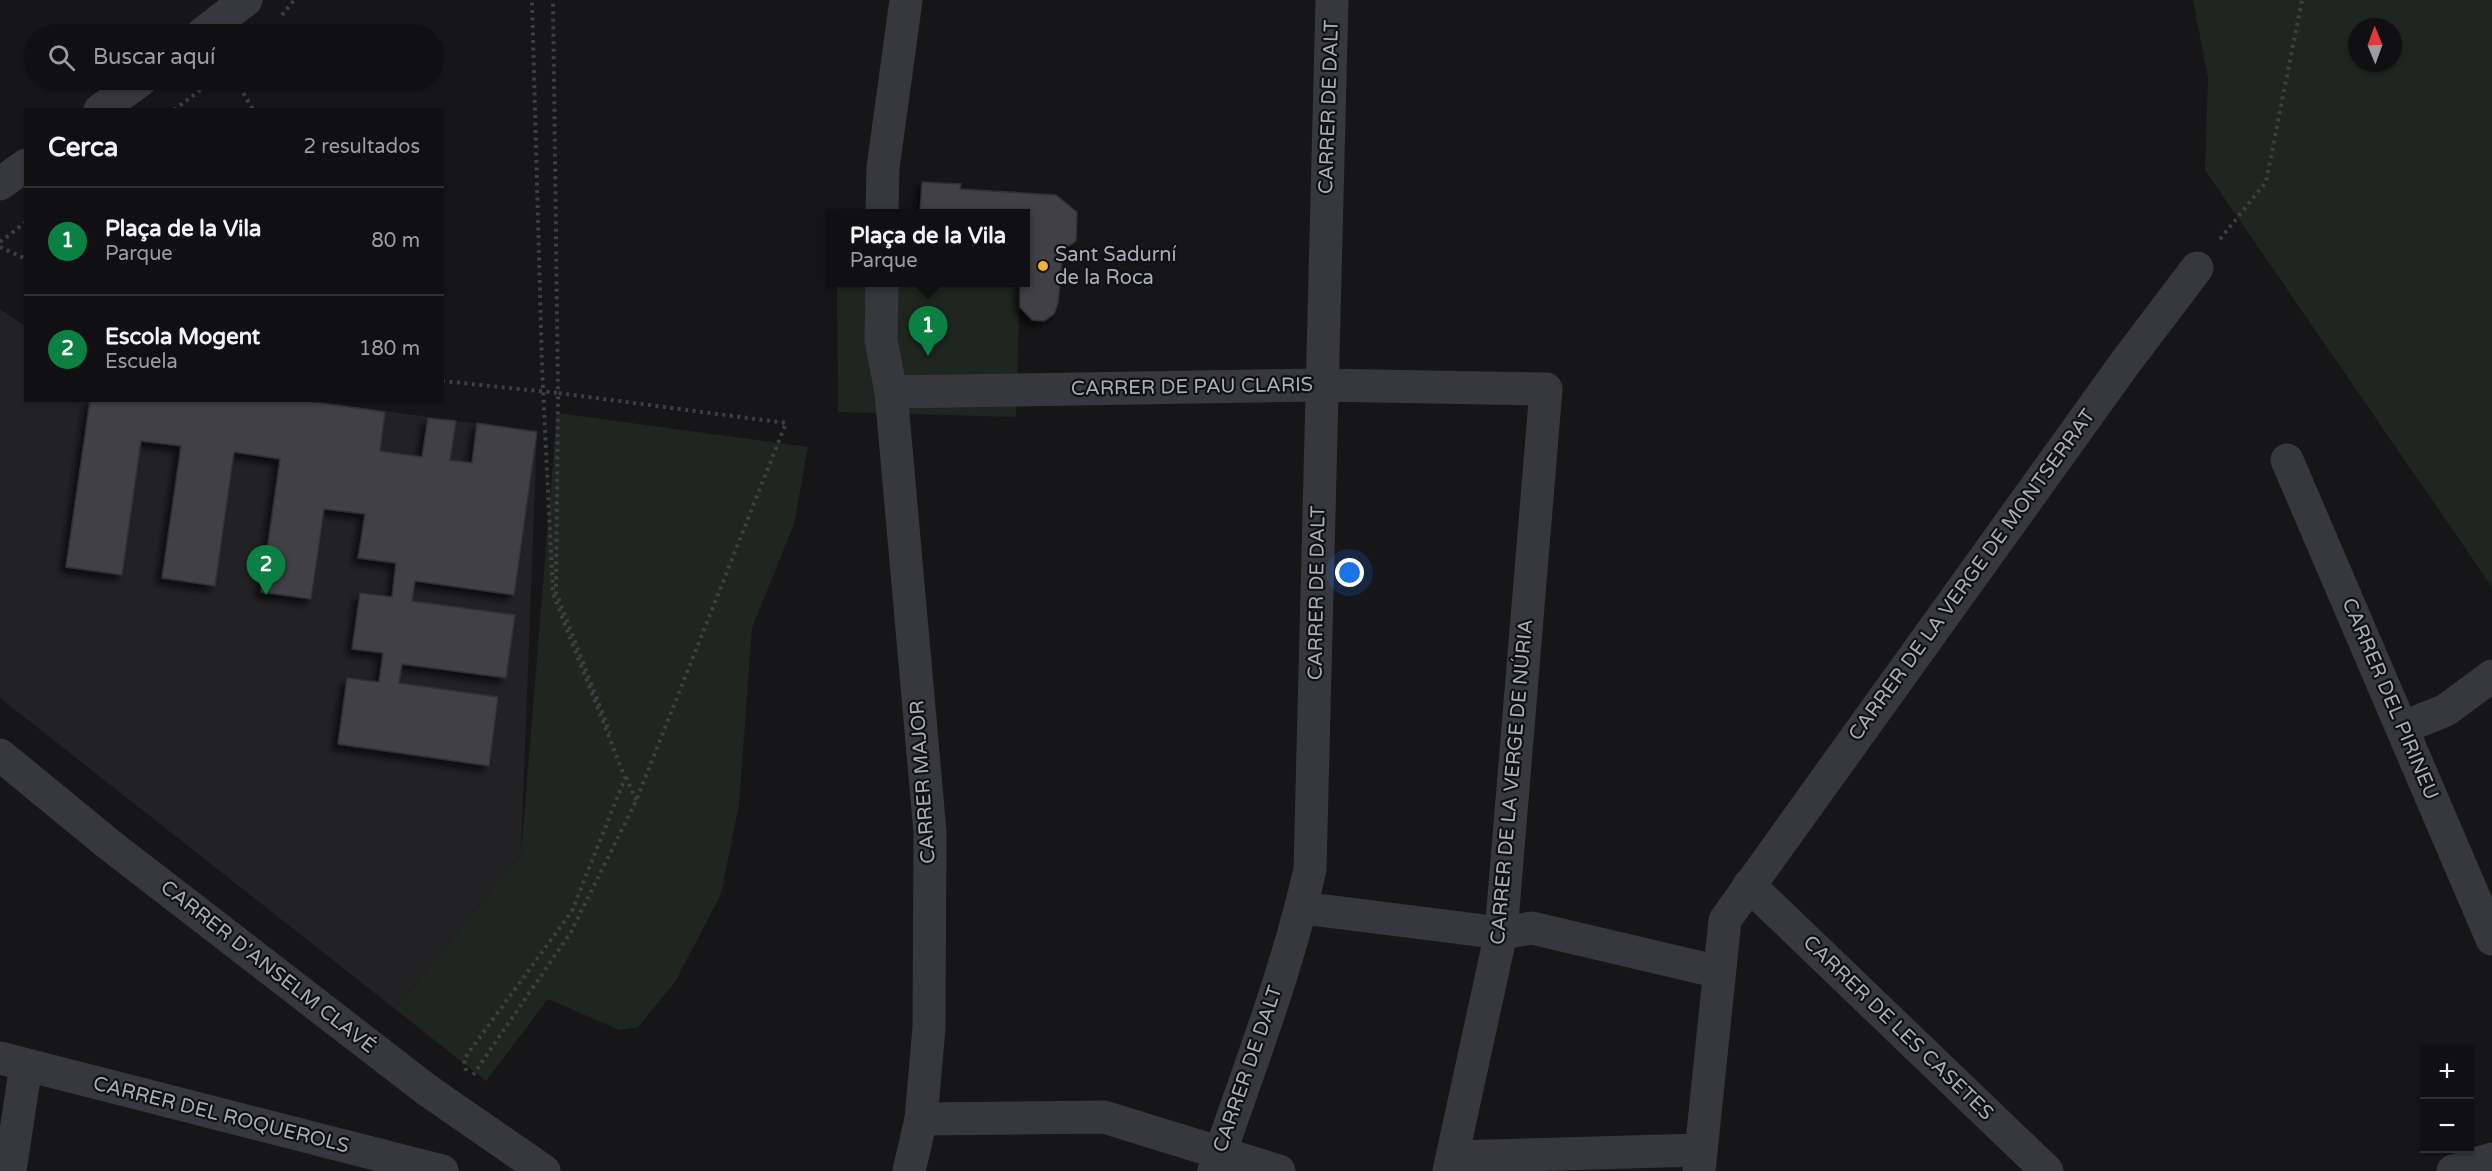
<!DOCTYPE html>
<html lang="es">
<head>
<meta charset="utf-8">
<style>
  :root { --surface:#101012; --page:#19191b; --text:#f1f3f6; --muted:#9c9d9f; --line:#303032; --accent:#0b8043 }
  body { margin:0; font-family:"Varela Round",sans-serif; background:var(--page); color:var(--text) }
  .controls { position:absolute; right:18px; bottom:18px; display:grid; overflow:hidden; border-radius:0px; box-shadow:0 2px 4px #0004 }
  .controls button { width:54px; height:54px; display:grid; place-items:center; padding:0; border:0; border-bottom:2px solid var(--line); background:var(--surface); color:var(--text); font:30px sans-serif }
  .compass { position:absolute; left:2348px; top:18px; width:54px; height:54px; border-radius:50%; background:var(--surface); box-shadow:0 2px 4px #0004; rotate:359deg }
  .you { position:absolute; left:1350px; top:573px; width:21px; height:21px; margin:-15px; border:4px solid #fff; border-radius:50%; background:#1a73e8; box-shadow:0 0 0 9px #1a73e833 }
  .badge { display:grid; place-items:center; width:39px; height:39px; border-radius:50%; background:var(--accent); color:#fff; font-size:20px; font-weight:700 }
  .pin { position:absolute; translate:-50% -50px; filter:drop-shadow(0 2px 3px #0008) }
  .pin::after { content:''; position:absolute; top:32px; width:21px; height:18px; background:inherit; clip-path:polygon(0 0,100% 0,50% 100%) }
  .popup { position:absolute; left:826px; top:209px; width:204px; height:78px; box-sizing:border-box; display:grid; place-content:center; border-radius:0px; background:var(--surface); filter:drop-shadow(0 2px 4px #0005); font-size:20px; white-space:nowrap; color:var(--muted) }
  .popup b { font-size:22px; color:var(--text) }
  .popup::after { content:''; position:absolute; left:50%; top:100%; margin-left:-12px; border:12px solid transparent; border-top-color:var(--surface) }
  .list { margin:0; padding:0; list-style:none }
  h2 { display:flex; justify-content:space-between; align-items:center; height:78px; margin:0; padding:0 24px; font-size:26px }
  h2 small { font-size:20px; font-weight:400; color:var(--muted) }
  .list li { display:grid; grid-template-columns:39px 1fr auto; gap:18px; align-items:center; box-sizing:border-box; height:108px; padding:0 24px; border-top:2px solid var(--line) }
  .list b { display:block; font-size:22px; white-space:nowrap }
  .list p { margin:0; font-size:20px; white-space:nowrap; color:var(--muted) }
  .list em { font-size:20px; font-style:normal; color:var(--muted) }
  .icon { flex:none; width:33px; height:33px; fill:none; stroke:currentColor; stroke-width:2; stroke-linecap:round; stroke-linejoin:round }
  .map { position:relative; flex:none; width:2492px; height:1171px; overflow:hidden }
  .search { position:absolute; background:var(--surface); box-shadow:0 2px 4px #0004; left:24px; top:24px; width:420px; height:66px; display:flex; align-items:center; gap:15px; box-sizing:border-box; padding:0 21px; border-radius:33px; color:var(--muted); font-size:22px }
  .panel { position:absolute; background:var(--surface); box-shadow:0 2px 4px #0004; left:24px; top:108px; width:420px; height:294px; border-radius:0px }
  .map>svg:first-child { display:block }
  .built { fill:#222225 }
  .green { fill:#1e261f; fill-rule:evenodd }
  .building { fill:#404145; stroke:#303034; stroke-width:1.5; filter:url(#shadow) }
  .lines { fill:none; stroke-linecap:round; stroke-linejoin:round }
  .path { stroke:#3d3f44; stroke-width:4; stroke-dasharray:3 4.5; stroke-linecap:butt }
  .minor { stroke:#37383d; stroke-width:33 }
  .poi-dot { fill:#f2b134; stroke:#111113; stroke-width:2 }
  .labels { text-anchor:middle; dominant-baseline:central; stroke-width:4.5; stroke-linejoin:round; paint-order:stroke }
  .street-label { font-size:20px; fill:#a8adb8; stroke:#111113 }
  .poi-label { font-size:20px; fill:#a8adb8; stroke:#111113; text-anchor:start }
</style>
</head>
<body>
<div class="map">
<svg width="2492" height="1171" viewBox="0 0 2492 1171">
  <defs>
    <filter id="shadow"><feDropShadow dx="-5.5" dy="5.5" stdDeviation="3" flood-color="#0009"/></filter>
  </defs>
  <rect width="100%" height="100%" fill="#161618"/>
  <polygon class="built" points="0,309 25,326 26,400 305,400 537,432 521,854 395,1009 0,698"/>
  <g class="green">
    <path d="M 2193,0 L 2492,0 L 2492,587 L 2205,170 L 2208,78 ZM 2357,27 L 2393,27 L 2393,63 L 2357,63 Z"/>
    <polygon points="837,283 1020,283 1016,417 838,412"/>
    <polygon points="557,413 808,447 794,524 752,628 739,804 721,894 675,982 638,1027 619,1030 548,999 486,1081 395,1009 521,854"/>
  </g>
  <g class="building">
    <polygon points="922,182 961,184 960,189 1056,195 1077,212 1076,241 1063,250 1058,303 1054,314 1044,321 1032,320 1020,307 1020,282 1026,282 1026,214 920,214"/>
    <polygon points="90,400 301,400 385,412 380,451 422,457 428,418 456,421 450,460 472,463 477,423 537,432 514,595 415,581 412,601 515,615 506,678 402,664 399,683 498,697 489,766 338,744 347,678 379,682 383,653 352,649 360,593 392,597 396,563 358,558 365,514 324,509 311,599 261,592 280,459 234,452 215,586 162,578 181,446 141,441 122,575 66,567"/>
  </g>
  <g class="lines">
    <g class="path">
      <polyline points="282,15 294,0"/>
      <polyline points="236,80 253,110"/>
      <polyline points="174,110 214,80"/>
      <polyline points="2220,239 2266,182 2302,0"/>
      <polyline points="0,242 26,222"/>
      <polyline points="0,247 26,259"/>
      <polyline points="442,381 558,393 556,592 610,733"/>
      <polyline points="626,777 636,800"/>
      <polyline points="466,1071 464,1059 572,911 625,778 553,594 542,367 532,0"/>
      <polyline points="473,1075 571,932 636,801 786,423 558,393 553,0"/>
    </g>
    <g class="minor">
      <polyline points="202,34 246,0"/>
      <polyline points="100,110 141,80"/>
      <polyline points="0,184 26,165"/>
      <polyline points="882,214 883,168 906,0"/>
      <polyline points="882,282 881,340 891,392 930,832 929,1028 921,1119 909,1171"/>
      <polyline points="891,392 1321,385 1546,389 1501,933 1449,1171"/>
      <polyline points="2287,460 2492,939"/>
      <polyline points="2402,728 2446,710 2492,676"/>
      <polyline points="0,755 111,846 427,1090 544,1171"/>
      <polyline points="1749,885 2047,1171"/>
      <polyline points="1302,908 1501,933 1532,928 1719,972"/>
      <polyline points="0,1058 442,1171"/>
      <polyline points="921,1119 1104,1117 1279,1171"/>
      <polyline points="1452,1157 1701,1150"/>
      <polyline points="10,1171 26,1065"/>
      <path d="M 1214,1171 C 1248,1071 1287,972 1310,869 L 1332,0"/>
      <polyline points="1699,1171 1725,920 2125,363 2197,268"/>
      <polyline points="2453,1171 2492,1159"/>
    </g>
  </g>
  <circle class="poi-dot" cx="1043" cy="266" r="6"/>
  <g class="labels">
    <g class="street-label">
      <text transform="translate(1329 107) rotate(-88)">CARRER DE DALT</text>
      <text transform="translate(1192 387) rotate(-1)">CARRER DE PAU CLARIS</text>
      <text transform="translate(1972 575) rotate(-54)">CARRER DE LA VERGE DE MONTSERRAT</text>
      <text transform="translate(1317 593) rotate(-89)">CARRER DE DALT</text>
      <text transform="translate(2390 699) rotate(67)">CARRER DEL PIRINEU</text>
      <text transform="translate(923 782) rotate(-94)">CARRER MAJOR</text>
      <text transform="translate(1512 782) rotate(-85)">CARRER DE LA VERGE DE NÚRIA</text>
      <text transform="translate(268 967) rotate(38)">CARRER D'ANSELM CLAVÉ</text>
      <text transform="translate(1898 1028) rotate(44)">CARRER DE LES CASETES</text>
      <text transform="translate(1248 1069) rotate(-71)">CARRER DE DALT</text>
      <text transform="translate(221 1115) rotate(14)">CARRER DEL ROQUEROLS</text>
    </g>
    <g class="poi-label">
      <text x="1055" y="255">Sant Sadurní<tspan x="1055" dy="23">de la Roca</tspan></text>
    </g>
  </g>
</svg>
<div class="controls">
<button>+</button>
<button>−</button>
</div>
<svg class="compass" viewBox="-18 -18 36 36"><path d="M0-13l5 13h-10z" fill="#e53935"/><path d="M0 13l5-13h-10z" fill="#9c9d9f"/></svg>
<div class="you"></div>
<div class="pin badge" style="left:928px;top:356px">1</div>
<div class="popup"><b>Plaça de la Vila</b>Parque</div>
<div class="pin badge" style="left:266px;top:595px">2</div>
<div class="search"><svg class="icon" aria-label="search" viewBox="0 0 24 24"><circle cx="10" cy="10" r="6"/><path d="M15 15l6 6"/></svg>Buscar aquí</div>
<section class="panel">
<h2>Cerca<small>2 resultados</small></h2>
<ul class="list">
<li><span class="badge">1</span><div><b>Plaça de la Vila</b><p>Parque</p></div><em>80 m</em></li>
<li><span class="badge">2</span><div><b>Escola Mogent</b><p>Escuela</p></div><em>180 m</em></li>
</ul>
</section>
</div>
</body>
</html>
